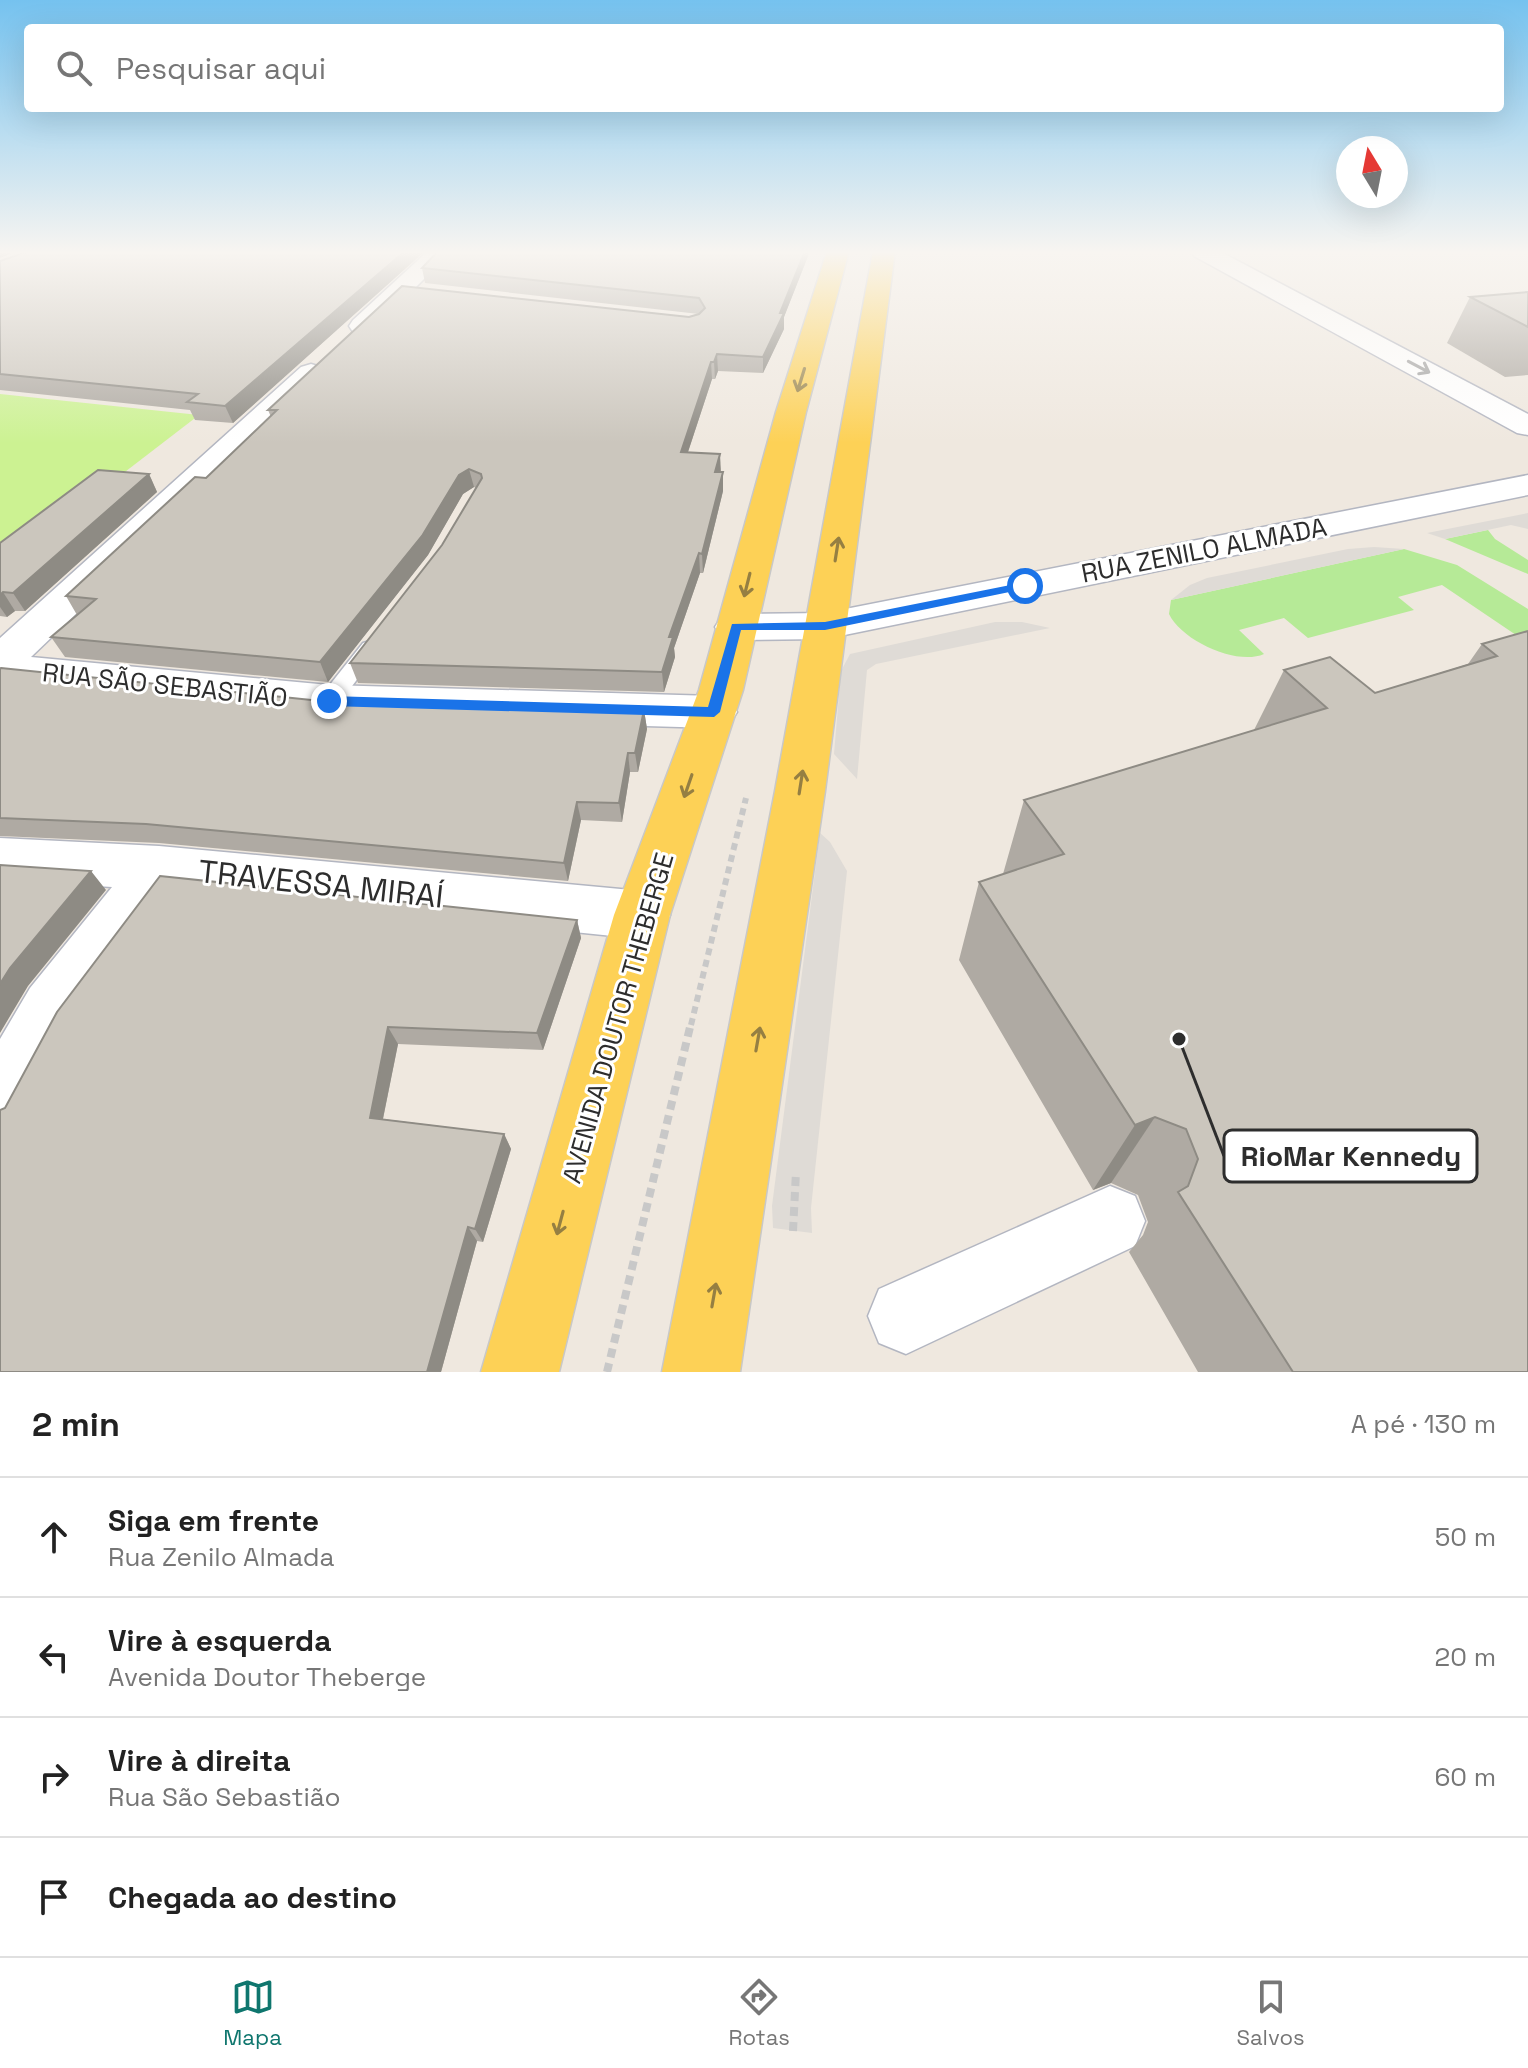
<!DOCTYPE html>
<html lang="pt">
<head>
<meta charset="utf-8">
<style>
  :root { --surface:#fff; --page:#f2f2f2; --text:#222; --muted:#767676; --line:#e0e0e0; --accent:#0f766e }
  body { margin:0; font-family:"Space Grotesk",sans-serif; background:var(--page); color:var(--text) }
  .compass { position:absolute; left:1336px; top:136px; width:72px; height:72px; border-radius:50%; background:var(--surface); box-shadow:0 8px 32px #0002; rotate:350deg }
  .stop { position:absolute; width:24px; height:24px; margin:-18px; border:6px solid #1a73e8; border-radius:50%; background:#fff }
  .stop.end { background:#1a73e8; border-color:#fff; box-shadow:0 2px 8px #0008 }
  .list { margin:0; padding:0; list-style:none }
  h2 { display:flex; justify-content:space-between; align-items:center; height:104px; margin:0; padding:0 32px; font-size:34px }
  h2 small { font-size:26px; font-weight:400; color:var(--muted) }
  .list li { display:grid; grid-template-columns:52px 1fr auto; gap:24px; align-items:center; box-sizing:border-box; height:120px; padding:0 32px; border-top:2px solid var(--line) }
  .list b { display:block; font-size:30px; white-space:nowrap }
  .list p { margin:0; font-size:26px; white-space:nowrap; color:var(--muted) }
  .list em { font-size:26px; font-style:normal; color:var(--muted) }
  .icon { flex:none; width:44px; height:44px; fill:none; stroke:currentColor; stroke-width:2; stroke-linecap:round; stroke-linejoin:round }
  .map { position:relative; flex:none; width:1528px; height:1372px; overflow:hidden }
  .search { position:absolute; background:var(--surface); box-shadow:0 8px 32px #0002; left:24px; right:24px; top:24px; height:88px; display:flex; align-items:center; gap:20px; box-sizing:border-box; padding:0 28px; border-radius:8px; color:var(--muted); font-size:30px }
  .sheet { height:584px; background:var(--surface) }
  nav { display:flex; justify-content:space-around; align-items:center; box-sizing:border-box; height:112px; border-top:2px solid var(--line); background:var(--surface); font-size:22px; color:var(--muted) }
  nav a { display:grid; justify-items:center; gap:4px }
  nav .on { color:var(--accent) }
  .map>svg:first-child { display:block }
  .green { fill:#b6ea97 }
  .pitch { fill:#ccf292 }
  .plaza { fill:#dfdbd6 }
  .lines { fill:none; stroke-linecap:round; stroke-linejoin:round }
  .lane-casing { stroke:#b3b6c1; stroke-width:3 }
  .street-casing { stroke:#b3b6c1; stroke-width:3 }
  .primary-casing { stroke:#c8c8c8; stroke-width:3 }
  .path-far1 { stroke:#c8c8c8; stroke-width:6; stroke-dasharray:7 5; stroke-linecap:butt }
  .path { stroke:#c8c8c8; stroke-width:8; stroke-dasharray:9 6; stroke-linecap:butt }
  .lane { fill:#fff; fill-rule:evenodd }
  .street { fill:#fff; fill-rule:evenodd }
  .primary { fill:#fdd156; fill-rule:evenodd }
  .wall { fill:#afaaa3 }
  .shaded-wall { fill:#8e8b84 }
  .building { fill:#cbc6bd; stroke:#8e8b84; stroke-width:2 }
  .oneway { stroke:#a0a0a0 }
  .oneway2 { stroke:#957f42 }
  .route { fill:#1a73e8 }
  .labels { text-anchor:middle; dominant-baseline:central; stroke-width:6; stroke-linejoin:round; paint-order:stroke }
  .street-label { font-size:26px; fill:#2d2d2d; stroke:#fff }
  .near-street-label { font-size:32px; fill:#2d2d2d; stroke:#fff }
  .leader { fill:none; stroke:#2d2d2d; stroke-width:3 }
  .callout-dot { fill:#2d2d2d; stroke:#fff; stroke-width:3 }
  .callout { fill:#fff; stroke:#2d2d2d; stroke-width:3 }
  .callout-label { font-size:28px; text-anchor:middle; font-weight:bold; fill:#2d2d2d }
</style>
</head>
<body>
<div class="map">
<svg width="1528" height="1372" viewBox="0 0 1528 1372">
  <rect width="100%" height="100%" fill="#efe8df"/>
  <g class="green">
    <polygon points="1488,530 1495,539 1528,560 1528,574 1445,539"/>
    <path d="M 1404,549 L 1457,565 L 1528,609 L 1528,643 L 1442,585 L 1398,597 L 1414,610 L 1308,638 L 1284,618 L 1239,630 L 1264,654 C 1237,666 1182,641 1169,614 L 1171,600 Z"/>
  </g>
  <polygon class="pitch" points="0,394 199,415 0,568"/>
  <g class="plaza">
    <polygon points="1528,513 1528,529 1511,525 1445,539 1427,533"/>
    <polygon points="1374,547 1404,549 1171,600 1190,585 1207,578 1348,549"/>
    <polygon points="995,622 1022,622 1050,628 876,664 867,670 857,779 834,754 841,671 850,654"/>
    <polygon points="820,833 830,842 847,871 811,1208 812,1233 773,1228 772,1206"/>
  </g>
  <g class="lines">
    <g class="lane-casing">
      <polygon id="lane" points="370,641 381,648 377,653 337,706 321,706 318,701 321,696 363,643"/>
    </g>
    <g class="street-casing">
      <g id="street">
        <polygon points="428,251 452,251 371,332 353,332 349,326 353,320"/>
        <polygon points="1191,251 1219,251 1528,414 1528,435 1517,433 1194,256"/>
        <polygon points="311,364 321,367 325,373 321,379 31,657 329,685 714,696 730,701 737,712 730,723 714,728 329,717 0,682 0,638 301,367"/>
        <polygon points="1528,475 1528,495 825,639 736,640 721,636 715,627 721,618 736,614 825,613"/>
        <polygon points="0,838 159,846 642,891 662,898 670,915 662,932 642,939 172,891 72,1028 23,1123 0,1132 0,1039 30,988 112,887 0,880"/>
        <polygon points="1110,1186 1135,1196 1145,1221 1135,1246 906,1354 879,1343 868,1316 879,1289"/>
      </g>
    </g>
    <g class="primary-casing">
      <g id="primary">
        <polygon points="827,251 849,251 806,412 743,690 670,915 559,1372 481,1372 614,915 699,690 776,412"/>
        <polygon points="873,251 895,251 825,791 740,1372 662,1372 775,791"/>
      </g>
    </g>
    <polyline class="path-far1" points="691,1025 746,798"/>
    <g class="path">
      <polyline points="793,1231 796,1172"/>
      <polyline points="607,1372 691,1023"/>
    </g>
    <use href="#lane" class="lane"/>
    <use href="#street" class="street"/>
    <use href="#primary" class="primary"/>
  </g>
  <g class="wall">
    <polygon points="29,251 425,251 233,423 195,420 190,410 0,390 0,261"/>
    <polygon points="438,251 810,251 784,317 784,329 763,373 718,371 715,379 712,379 688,452 721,472 723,491 703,573 700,573 674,648 675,657 664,692 358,683 350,663 442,545 476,488 474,487 463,494 428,555 328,682 65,657 51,637 77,615 66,596 206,478 271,417 268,410 699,314 425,283 422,268"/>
    <polygon points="1528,292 1528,375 1505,377 1447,343 1470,297"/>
    <polygon points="149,474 157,492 25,611 15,611 7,617 0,616 0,543"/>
    <polygon points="1528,631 1528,1372 1198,1372 1129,1252 1143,1235 1148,1222 1138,1195 1111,1183 1093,1190 959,960 979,882 1003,874 1024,800 1254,730 1284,670 1375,693 1468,664 1482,644"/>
    <polygon points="0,669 321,701 644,710 647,729 638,772 630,772 622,822 581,820 568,881 159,843 0,836"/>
    <polygon points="577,920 581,938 543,1050 398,1044 383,1119 504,1134 511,1149 483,1242 477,1241 441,1372 0,1372 0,1110"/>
  </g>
  <g class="shaded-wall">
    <polygon points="0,251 18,251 0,258"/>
    <polygon points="405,251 425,251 233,423 225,406"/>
    <polygon points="805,251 810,251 784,317 784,329 763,373 763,357"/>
    <polygon points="717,354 718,371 715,379 714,362"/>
    <polygon points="711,362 712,379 682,470 681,452"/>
    <polygon points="720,454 721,473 715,472"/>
    <polygon points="469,469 474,487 463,494 428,555 328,682 320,662 459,475"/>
    <polygon points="723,472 723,491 703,573 702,554"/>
    <polygon points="149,474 157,492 25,611 13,593"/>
    <polygon points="699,553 700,573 674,648 675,657 664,692 662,672 669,637"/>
    <polygon points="3,592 15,611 7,617 0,607 0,595"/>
    <polygon points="644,710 647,729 638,772 635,753"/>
    <polygon points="628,753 630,772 622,822 619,803"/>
    <polygon points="577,802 581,820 568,881 564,863"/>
    <polygon points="91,871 106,890 28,986 0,1033 0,984 10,968"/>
    <polygon points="577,920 581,938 543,1050 537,1033"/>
    <polygon points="388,1027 398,1044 380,1133 370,1118"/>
    <polygon points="1155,1117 1111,1183 1093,1190 1135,1125"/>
    <polygon points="504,1134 511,1149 483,1242 475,1229"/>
    <polygon points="468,1227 477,1241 441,1372 427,1372"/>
  </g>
  <g class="building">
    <polygon points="29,251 405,251 225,406 187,402 198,394 0,374 0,261"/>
    <polygon points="438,251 805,251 780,313 784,313 763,357 717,354 714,362 711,362 681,452 720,454 715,472 723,472 702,554 699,553 669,637 673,637 662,672 350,663 442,545 482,478 481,474 469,469 459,475 422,536 320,662 51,637 96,599 66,596 195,477 206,478 277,410 268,410 402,286 689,317 699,314 705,308 699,298 422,268"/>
    <polygon points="1528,292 1528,327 1470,297"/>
    <polygon points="98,470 149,474 13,593 3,592 0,595 0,543"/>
    <polygon points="1528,631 1528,1372 1293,1372 1178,1192 1188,1186 1198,1159 1186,1129 1155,1117 1135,1125 979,882 1064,854 1024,800 1327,708 1284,670 1330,657 1375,693 1497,656 1482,644"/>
    <polygon points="1,668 321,701 644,710 635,753 628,753 619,803 577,802 564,863 146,824 0,818 0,669"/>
    <polygon points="0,865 91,871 10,968 0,984"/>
    <polygon points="160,876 577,920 537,1033 388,1027 370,1118 504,1134 475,1229 468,1227 427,1372 0,1372 0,1110 5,1108 57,1012"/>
  </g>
  <defs><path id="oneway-shaft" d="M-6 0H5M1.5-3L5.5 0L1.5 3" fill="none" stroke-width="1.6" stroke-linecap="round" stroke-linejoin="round" transform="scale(2)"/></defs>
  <use class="oneway" href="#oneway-shaft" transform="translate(1419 367) rotate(28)"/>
  <g class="oneway2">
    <use href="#oneway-shaft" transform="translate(801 380) rotate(107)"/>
    <use href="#oneway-shaft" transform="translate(837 549) rotate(-81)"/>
    <use href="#oneway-shaft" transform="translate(747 585) rotate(104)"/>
    <use href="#oneway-shaft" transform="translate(801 782) rotate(-81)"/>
    <use href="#oneway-shaft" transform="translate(688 786) rotate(109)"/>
    <use href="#oneway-shaft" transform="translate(758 1039) rotate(-80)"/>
    <use href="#oneway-shaft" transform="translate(560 1223) rotate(105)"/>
    <use href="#oneway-shaft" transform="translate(714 1295) rotate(-80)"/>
  </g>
  <linearGradient id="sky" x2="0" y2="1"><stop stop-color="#75c2ef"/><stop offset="0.57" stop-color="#f8f5f1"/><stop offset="1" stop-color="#f8f5f1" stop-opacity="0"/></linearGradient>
  <rect width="1528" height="443" fill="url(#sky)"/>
  <polygon class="route" points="1025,582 1031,586 1029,588 825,630 741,630 720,712 714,717 329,706 323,701 329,696 708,707 732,624 825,622"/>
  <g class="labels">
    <g class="street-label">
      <text transform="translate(1204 550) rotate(-11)">RUA ZENILO ALMADA</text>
      <text transform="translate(165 685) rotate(6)">RUA SÃO SEBASTIÃO</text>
      <text transform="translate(618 1018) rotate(-74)">AVENIDA DOUTOR THEBERGE</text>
    </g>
    <g class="near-street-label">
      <text transform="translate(321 884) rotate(6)">TRAVESSA MIRAÍ</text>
    </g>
  </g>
  <path class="leader" d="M1179 1039L1224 1156"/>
  <circle class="callout-dot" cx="1179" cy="1039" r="8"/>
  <rect class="callout" x="1224" y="1130" width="253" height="52" rx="8"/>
  <g class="callout-label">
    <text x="1351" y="1166">RioMar Kennedy</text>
  </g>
</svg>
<svg class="compass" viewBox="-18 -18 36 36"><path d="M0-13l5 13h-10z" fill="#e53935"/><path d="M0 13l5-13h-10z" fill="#767676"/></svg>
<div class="stop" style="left:1025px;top:586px"></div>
<div class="stop end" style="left:329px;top:701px"></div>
<div class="search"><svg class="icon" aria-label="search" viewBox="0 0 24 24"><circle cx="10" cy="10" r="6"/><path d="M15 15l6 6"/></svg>Pesquisar aqui</div>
</div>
<section class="sheet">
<h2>2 min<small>A pé · 130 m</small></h2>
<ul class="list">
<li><svg class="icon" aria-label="ahead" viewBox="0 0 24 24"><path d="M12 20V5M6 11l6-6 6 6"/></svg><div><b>Siga em frente</b><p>Rua Zenilo Almada</p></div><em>50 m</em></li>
<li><svg class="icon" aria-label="left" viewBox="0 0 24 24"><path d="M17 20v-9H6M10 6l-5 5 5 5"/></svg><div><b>Vire à esquerda</b><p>Avenida Doutor Theberge</p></div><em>20 m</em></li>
<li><svg class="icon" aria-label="right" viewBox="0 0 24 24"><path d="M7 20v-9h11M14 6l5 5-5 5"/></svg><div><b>Vire à direita</b><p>Rua São Sebastião</p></div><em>60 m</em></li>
<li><svg class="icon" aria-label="arrive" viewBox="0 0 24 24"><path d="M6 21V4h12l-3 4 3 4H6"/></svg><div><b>Chegada ao destino</b></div></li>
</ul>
</section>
<nav>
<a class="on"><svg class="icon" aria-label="map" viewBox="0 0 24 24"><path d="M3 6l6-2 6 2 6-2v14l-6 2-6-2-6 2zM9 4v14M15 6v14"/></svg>Mapa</a>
<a><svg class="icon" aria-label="directions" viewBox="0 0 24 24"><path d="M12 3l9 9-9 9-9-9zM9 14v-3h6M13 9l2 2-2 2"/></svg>Rotas</a>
<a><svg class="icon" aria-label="saved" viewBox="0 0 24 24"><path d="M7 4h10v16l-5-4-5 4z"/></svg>Salvos</a>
</nav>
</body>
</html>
